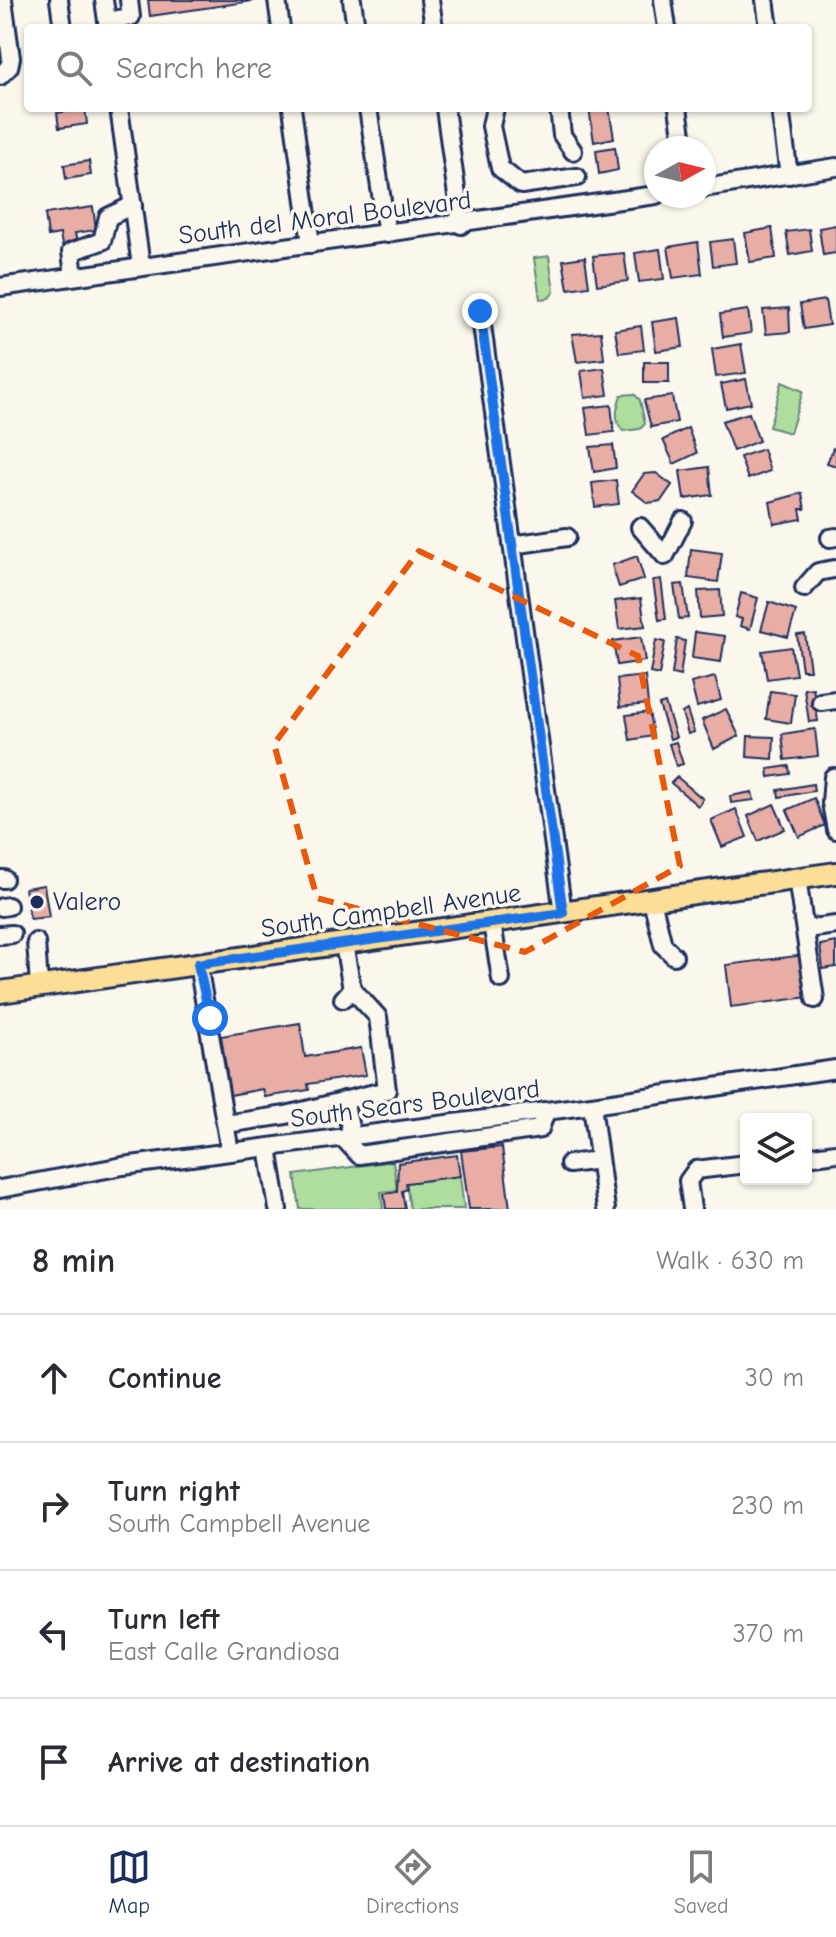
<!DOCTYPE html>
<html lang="en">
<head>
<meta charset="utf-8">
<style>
  :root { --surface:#fff; --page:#f2f2f3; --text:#2b2b33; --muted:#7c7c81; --line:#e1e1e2; --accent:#1b2f5e }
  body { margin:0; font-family:"Comic Neue",sans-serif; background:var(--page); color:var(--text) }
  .controls { position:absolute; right:24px; bottom:24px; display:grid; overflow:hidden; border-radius:8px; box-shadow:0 2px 6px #0004 }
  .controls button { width:72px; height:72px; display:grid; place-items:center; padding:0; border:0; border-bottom:2px solid var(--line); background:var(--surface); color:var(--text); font:40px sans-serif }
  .compass { position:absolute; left:644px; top:136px; width:72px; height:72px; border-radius:50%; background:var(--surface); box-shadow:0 2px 6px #0004; rotate:82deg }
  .stop { position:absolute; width:24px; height:24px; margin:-18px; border:6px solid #1a73e8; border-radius:50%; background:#fff }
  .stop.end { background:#1a73e8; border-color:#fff; box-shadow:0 2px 8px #0008 }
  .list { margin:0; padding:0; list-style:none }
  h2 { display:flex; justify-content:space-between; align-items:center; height:104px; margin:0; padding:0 32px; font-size:34px }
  h2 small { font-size:26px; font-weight:400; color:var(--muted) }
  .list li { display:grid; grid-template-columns:52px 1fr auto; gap:24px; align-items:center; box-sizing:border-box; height:128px; padding:0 32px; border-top:2px solid var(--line) }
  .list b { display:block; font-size:30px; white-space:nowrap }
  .list p { margin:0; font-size:26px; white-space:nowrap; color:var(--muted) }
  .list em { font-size:26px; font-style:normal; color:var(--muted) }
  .icon { flex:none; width:44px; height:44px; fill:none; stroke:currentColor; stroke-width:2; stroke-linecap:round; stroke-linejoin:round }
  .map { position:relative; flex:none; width:836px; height:1209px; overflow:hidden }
  .search { position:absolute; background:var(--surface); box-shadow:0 2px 6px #0004; left:24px; right:24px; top:24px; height:88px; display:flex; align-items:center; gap:20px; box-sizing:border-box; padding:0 28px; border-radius:8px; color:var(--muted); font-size:30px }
  .sheet { height:616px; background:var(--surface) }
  nav { display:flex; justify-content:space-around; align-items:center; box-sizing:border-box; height:112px; border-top:2px solid var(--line); background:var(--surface); font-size:22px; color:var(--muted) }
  nav a { display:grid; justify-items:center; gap:4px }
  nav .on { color:var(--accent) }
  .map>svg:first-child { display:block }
  .green { fill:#afdd9d; stroke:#65867e; stroke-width:2 }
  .building { fill:#e8aea5; stroke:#1b2f5e; stroke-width:2 }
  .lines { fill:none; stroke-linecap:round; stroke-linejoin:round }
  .minor-casing { stroke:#1b2f5e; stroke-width:22 }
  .major-casing { stroke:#1b2f5e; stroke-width:26 }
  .minor { stroke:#fbf7ec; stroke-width:16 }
  .major { stroke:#fcde96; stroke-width:20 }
  .route { stroke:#1a73e8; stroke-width:10 }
  .marked { fill:none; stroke:#e8590c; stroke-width:6; stroke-dasharray:16 10; stroke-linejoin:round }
  .poi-dot { fill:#1b2f5e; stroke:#fbf7ec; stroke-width:3 }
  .labels { text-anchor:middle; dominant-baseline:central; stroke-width:7; stroke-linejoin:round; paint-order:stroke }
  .street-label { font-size:26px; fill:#1b2f5e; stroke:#fbf7ec }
  .poi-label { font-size:26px; fill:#1b2f5e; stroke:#fbf7ec; text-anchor:start }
</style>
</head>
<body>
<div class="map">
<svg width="836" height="1209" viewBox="0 0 836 1209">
  <rect width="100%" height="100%" fill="#fbf7ec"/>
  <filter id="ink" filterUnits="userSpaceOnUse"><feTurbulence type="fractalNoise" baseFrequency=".0125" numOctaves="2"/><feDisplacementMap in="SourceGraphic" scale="16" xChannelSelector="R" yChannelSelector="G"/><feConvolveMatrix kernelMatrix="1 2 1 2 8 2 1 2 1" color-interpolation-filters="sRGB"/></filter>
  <g filter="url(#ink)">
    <g class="green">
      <polygon points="549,256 554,292 549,298 540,299 534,258"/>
      <polygon points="782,382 803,391 790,433 769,427"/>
      <path d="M 634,394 L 640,400 L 645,424 L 640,429 L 623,431 C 613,420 617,407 621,395 Z"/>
      <polygon points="393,1161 397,1190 381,1192 383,1209 300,1209 295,1175"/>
      <polygon points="460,1176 464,1209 410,1209 406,1183"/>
    </g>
    <g class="building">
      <polygon points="148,0 253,0 253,1 150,16"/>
      <polygon points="85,108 87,124 59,128 57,113"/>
      <polygon points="589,108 609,108 614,138 594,142"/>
      <polygon points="615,147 618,170 599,174 596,150"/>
      <polygon points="89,161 91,175 66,179 64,165"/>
      <polygon points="93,207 96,230 75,233 77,243 62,245 60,234 48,236 45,214"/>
      <polygon points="836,225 836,253 823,255 819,228"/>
      <polygon points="772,228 776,258 750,262 745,233"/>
      <polygon points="809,229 812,251 790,255 786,232"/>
      <polygon points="733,239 736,263 713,266 710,242"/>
      <polygon points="698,242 702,274 673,278 668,247"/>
      <polygon points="660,249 664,279 639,282 635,253"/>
      <polygon points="624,253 628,281 597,285 593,256"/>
      <polygon points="585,257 589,286 568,289 563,260"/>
      <polygon points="825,300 829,325 804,329 800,304"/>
      <polygon points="789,308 790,332 766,334 763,310"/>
      <polygon points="748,310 751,333 723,337 720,314"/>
      <polygon points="679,318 683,347 656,351 652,322"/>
      <polygon points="641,326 644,350 619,353 615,330"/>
      <polygon points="601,332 604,359 577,362 572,334"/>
      <polygon points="741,344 746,373 716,377 712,349"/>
      <rect x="644" y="362" width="25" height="21"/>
      <polygon points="604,368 608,395 585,398 581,371"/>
      <polygon points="746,379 751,403 726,408 721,384"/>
      <polygon points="672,396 677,422 651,427 644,400"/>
      <polygon points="611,405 614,432 589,435 585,408"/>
      <polygon points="749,413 759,441 733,451 722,421"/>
      <polygon points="688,428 697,453 674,464 663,440"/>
      <polygon points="613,445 616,468 594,472 590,447"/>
      <polygon points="833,448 836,449 836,466 827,463"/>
      <polygon points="763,449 770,471 748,479 740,457"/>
      <polygon points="709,467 712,495 684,499 680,471"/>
      <polygon points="656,473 672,485 661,501 648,503 632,491 644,474"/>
      <polygon points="616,480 619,504 595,507 592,483"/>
      <polygon points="802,493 805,509 800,509 802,519 774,524 770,502"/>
      <polygon points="691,549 722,553 718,582 688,578"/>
      <polygon points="637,556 644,579 619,587 612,565"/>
      <polygon points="661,579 666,619 659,620 653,580"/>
      <polygon points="683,584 688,618 679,619 674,585"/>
      <polygon points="720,590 722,616 700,618 698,591"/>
      <polygon points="741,593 758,598 750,629 740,626 742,619 735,617"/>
      <polygon points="641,598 645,626 619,629 615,601"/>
      <polygon points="769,602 796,611 788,637 761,630"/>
      <polygon points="695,632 725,636 721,662 692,658"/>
      <polygon points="805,634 810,670 802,670 797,635"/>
      <polygon points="641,637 645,661 617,665 613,641"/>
      <polygon points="677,639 685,641 680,676 672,674"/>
      <polygon points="656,640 665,642 659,675 650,673"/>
      <polygon points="791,647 796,675 767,679 762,651"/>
      <polygon points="645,676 648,704 620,707 617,679"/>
      <polygon points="715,677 721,700 697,707 691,683"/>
      <polygon points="813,688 818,721 809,722 804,689"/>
      <polygon points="770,691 795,694 791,723 766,719"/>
      <polygon points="665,703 676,737 670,739 659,705"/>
      <polygon points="726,709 739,736 714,749 702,720"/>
      <polygon points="687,710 694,732 688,734 682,713"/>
      <polygon points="649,712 653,736 630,740 626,715"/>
      <polygon points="815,729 818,756 785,760 782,734"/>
      <polygon points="748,736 774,737 773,759 747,757"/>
      <polygon points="676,742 683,764 676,766 669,744"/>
      <polygon points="789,766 790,774 769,777 768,769"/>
      <polygon points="677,777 703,799 698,806 671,783"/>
      <polygon points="813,784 814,791 779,797 778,790"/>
      <polygon points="752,792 754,800 731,803 730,796"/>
      <polygon points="814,798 825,825 799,837 787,810"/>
      <polygon points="774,804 785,829 758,841 748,816"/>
      <polygon points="736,809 747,837 722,847 711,820"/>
      <polygon points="44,885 49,917 30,919 25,888"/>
      <polygon points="836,942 836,967 823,969 820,945"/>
      <polygon points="804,955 809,997 731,1007 726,965"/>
      <polygon points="300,1023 305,1057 361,1048 366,1075 308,1084 309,1090 265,1097 263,1089 230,1095 221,1036"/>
      <polygon points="502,1147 510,1209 469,1209 461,1151"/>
      <polygon points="457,1155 460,1176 406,1183 407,1189 402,1191 405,1209 386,1209 384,1194 397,1192 398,1163"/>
    </g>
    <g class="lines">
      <g class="minor-casing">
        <g id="minor">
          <polyline points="59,0 63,28"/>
          <polyline points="104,0 108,28"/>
          <polyline points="277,0 281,28"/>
          <polyline points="352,0 356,28"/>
          <polyline points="430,0 434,28"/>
          <polyline points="663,0 667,28"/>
          <polyline points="765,0 769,28"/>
          <polyline points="107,21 131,17 129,0"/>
          <polyline points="0,76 9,67 11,58 3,0"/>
          <polyline points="119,108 141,266"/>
          <polyline points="292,108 311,244"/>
          <polyline points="368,108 387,234"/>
          <polyline points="445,108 461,225"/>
          <polyline points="495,108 491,126 500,168 521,185 577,177"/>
          <polyline points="559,108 562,135 573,151"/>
          <polyline points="678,108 684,148"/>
          <polyline points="780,108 789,175"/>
          <polyline points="704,188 836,167"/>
          <polyline points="74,276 71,252 102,241 108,217 133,205"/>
          <polyline points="0,287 656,195"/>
          <polyline points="480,311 563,913"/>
          <polyline points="640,527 665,556 683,521"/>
          <polyline points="830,538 836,537"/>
          <polyline points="512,545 567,537"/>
          <polyline points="804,588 818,572 834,569"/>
          <polyline points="821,702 836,700"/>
          <polyline points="833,777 831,803 836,830"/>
          <polyline points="797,878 815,999"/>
          <polyline points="0,879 4,879"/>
          <polyline points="652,900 663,945 674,956"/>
          <polyline points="2,907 8,906"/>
          <polyline points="492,923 501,979"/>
          <polyline points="806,929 836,925"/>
          <polyline points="0,935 12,934"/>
          <polyline points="36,942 39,985"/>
          <polyline points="198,964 230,1152"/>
          <polyline points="343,999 352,989 344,944"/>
          <polyline points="344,1100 352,1137"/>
          <polyline points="592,1105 606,1209"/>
          <polyline points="226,1124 286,1115 387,1090 378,1017 352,989"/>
          <polyline points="343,1138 359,1155 540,1129 546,1111"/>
          <polyline points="268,1148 278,1209"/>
          <polyline points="806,1157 836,1153"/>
          <polyline points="569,1164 599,1160"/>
          <polyline points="0,1189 123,1166 592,1105 836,1069"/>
          <polyline points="692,1209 688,1181 696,1170 746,1164"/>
        </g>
      </g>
      <g class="major-casing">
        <polyline id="major" points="0,992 836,873"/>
      </g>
      <use href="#minor" class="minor"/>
      <use href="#major" class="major"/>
    </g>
  </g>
  <g class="lines" filter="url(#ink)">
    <polyline class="route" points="210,1018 198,964 563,913 480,311"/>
  </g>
  <path class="marked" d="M 419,551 L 638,656 L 680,866 L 525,952 L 317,898 L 274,744 Z"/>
  <circle class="poi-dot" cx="37" cy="902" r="8"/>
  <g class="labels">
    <g class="street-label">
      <text transform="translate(325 218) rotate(-7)">South del Moral Boulevard</text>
      <text transform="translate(391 911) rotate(-8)">South Campbell Avenue</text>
      <text transform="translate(415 1104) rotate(-7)">South Sears Boulevard</text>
    </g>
    <g class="poi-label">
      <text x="53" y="902">Valero</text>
    </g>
  </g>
</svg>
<div class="controls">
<button><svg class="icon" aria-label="layers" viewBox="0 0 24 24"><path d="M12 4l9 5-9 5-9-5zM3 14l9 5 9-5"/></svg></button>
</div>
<svg class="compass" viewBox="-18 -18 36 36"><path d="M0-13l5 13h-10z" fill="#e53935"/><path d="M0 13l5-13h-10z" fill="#7c7c81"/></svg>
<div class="stop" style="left:210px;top:1018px"></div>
<div class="stop end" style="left:480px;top:311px"></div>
<div class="search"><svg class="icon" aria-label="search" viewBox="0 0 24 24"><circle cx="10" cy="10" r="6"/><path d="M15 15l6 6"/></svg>Search here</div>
</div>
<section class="sheet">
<h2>8 min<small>Walk · 630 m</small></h2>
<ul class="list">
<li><svg class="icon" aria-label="ahead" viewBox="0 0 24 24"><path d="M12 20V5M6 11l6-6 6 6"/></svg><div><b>Continue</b></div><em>30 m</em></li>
<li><svg class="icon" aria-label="right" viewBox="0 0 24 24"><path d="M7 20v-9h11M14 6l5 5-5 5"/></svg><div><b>Turn right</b><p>South Campbell Avenue</p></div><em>230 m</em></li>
<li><svg class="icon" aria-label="left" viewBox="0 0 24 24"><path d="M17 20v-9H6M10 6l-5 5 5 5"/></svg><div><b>Turn left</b><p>East Calle Grandiosa</p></div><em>370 m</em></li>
<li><svg class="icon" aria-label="arrive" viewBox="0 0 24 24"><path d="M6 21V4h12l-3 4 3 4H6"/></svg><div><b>Arrive at destination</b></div></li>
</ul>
</section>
<nav>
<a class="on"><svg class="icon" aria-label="map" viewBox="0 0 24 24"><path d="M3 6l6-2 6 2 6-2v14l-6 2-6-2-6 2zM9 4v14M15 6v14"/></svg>Map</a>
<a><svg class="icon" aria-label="directions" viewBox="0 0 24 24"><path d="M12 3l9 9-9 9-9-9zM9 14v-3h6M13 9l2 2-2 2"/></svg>Directions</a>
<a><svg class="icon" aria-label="saved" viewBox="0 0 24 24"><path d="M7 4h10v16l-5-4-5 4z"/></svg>Saved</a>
</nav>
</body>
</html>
